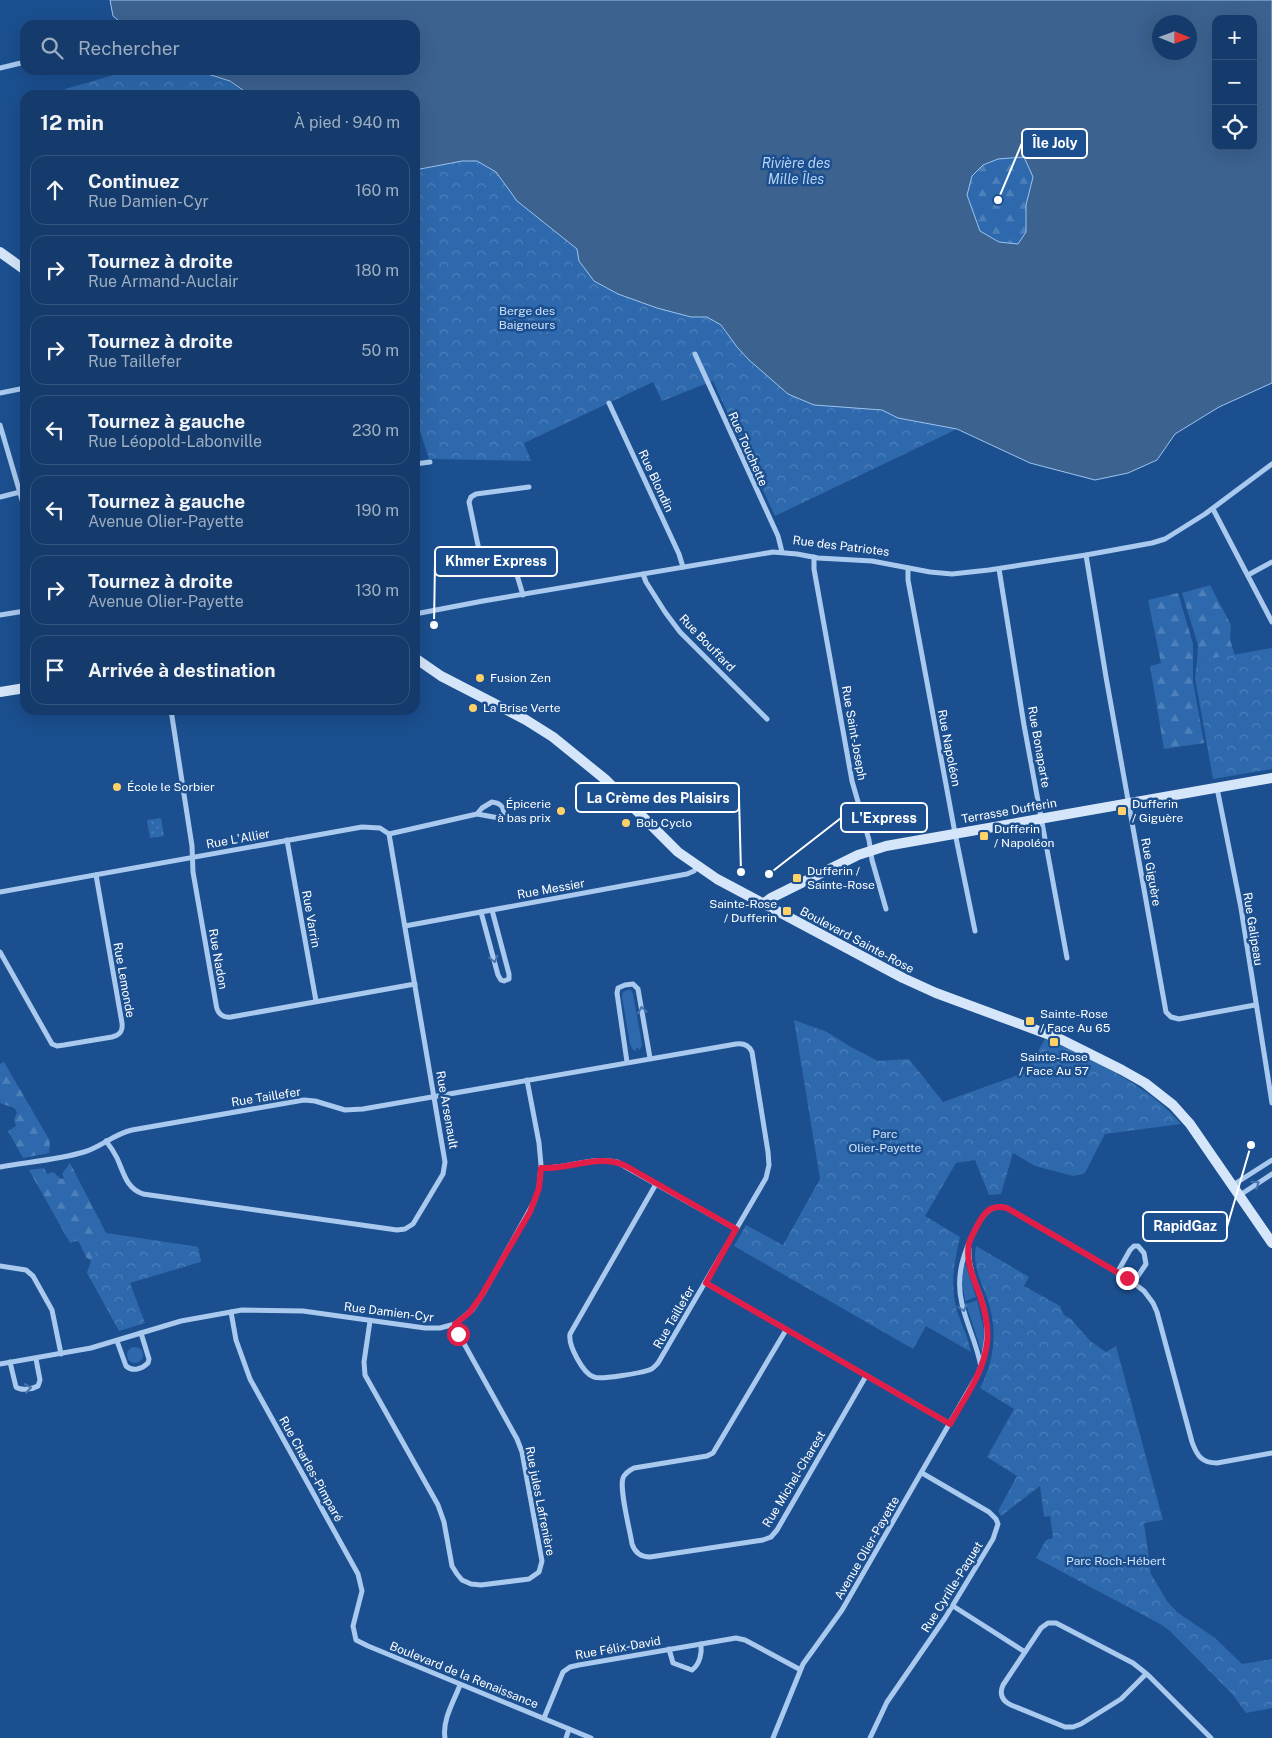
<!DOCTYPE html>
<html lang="fr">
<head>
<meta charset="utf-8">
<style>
  :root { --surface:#143b6b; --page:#1d4271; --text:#f1f3f6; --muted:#9dadc1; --line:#33557e }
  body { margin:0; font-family:"Public Sans",sans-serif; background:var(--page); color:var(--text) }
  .controls { position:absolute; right:15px; top:15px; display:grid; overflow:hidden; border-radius:10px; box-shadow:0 5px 20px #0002 }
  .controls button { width:45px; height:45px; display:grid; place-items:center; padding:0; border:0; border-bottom:1px solid var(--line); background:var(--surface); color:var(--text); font:25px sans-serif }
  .compass { position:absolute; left:1152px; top:15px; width:45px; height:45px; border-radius:50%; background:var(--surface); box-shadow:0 5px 20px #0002; rotate:91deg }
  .stop { position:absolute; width:15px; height:15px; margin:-11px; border:4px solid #e11d48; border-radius:50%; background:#fff }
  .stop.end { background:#e11d48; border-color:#fff; box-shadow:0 1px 5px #0008 }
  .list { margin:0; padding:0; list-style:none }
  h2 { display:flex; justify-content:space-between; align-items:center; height:65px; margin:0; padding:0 20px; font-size:21px }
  h2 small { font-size:16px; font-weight:400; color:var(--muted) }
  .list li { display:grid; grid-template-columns:32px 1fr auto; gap:15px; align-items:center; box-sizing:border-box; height:70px; margin:0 10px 10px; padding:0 10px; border:1px solid var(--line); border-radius:15px }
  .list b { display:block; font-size:19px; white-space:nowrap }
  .list p { margin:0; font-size:16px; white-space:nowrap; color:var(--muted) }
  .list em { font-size:16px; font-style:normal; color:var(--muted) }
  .icon { flex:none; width:28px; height:28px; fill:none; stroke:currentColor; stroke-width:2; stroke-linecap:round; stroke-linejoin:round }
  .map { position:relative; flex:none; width:1272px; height:1738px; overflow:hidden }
  .search { position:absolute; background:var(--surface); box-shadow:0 5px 20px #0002; left:20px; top:20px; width:400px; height:55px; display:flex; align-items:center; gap:12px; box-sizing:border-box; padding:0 18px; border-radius:15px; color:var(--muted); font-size:19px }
  .panel { position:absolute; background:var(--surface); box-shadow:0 5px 20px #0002; left:20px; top:90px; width:400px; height:625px; border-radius:15px }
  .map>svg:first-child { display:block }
  .grass { fill:#2e69ad }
  .forest { fill:url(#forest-firs) }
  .park { fill:url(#park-crowns) }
  .garden { fill:url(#garden-dots) }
  .water { fill:#3c6290; stroke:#9cc4f0; fill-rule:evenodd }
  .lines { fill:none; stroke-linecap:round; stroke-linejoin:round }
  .street { stroke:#a9c9ee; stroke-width:5 }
  .secondary { stroke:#d6e6fa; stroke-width:10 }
  .oneway { stroke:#4674ac }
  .route { stroke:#e11d48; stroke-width:6 }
  .poi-dot { fill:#ffd166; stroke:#1b4f8f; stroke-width:2 }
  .labels { text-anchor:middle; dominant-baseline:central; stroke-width:5; stroke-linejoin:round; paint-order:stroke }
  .park-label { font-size:12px; fill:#cfe3fa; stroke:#1b4f8f }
  .street-label { font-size:12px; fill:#fff; stroke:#1b4f8f }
  .poi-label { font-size:12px; fill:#fff; stroke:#1b4f8f; text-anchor:start }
  .water-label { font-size:14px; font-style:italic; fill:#b5d3f5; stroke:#1b4f8f }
  .leader { fill:none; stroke:#fff; stroke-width:2 }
  .callout-dot { fill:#fff; stroke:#1b4f8f; stroke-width:2 }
  .callout { fill:#1b4f8f; stroke:#fff; stroke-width:2 }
  .callout-label { font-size:14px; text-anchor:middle; font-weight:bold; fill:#fff }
</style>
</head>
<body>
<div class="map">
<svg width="1272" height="1738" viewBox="0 0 1272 1738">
  <defs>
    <pattern id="forest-firs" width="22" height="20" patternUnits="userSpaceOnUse" patternTransform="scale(1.25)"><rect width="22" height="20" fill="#2e69ad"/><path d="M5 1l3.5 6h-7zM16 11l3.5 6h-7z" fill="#4d80b9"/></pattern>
    <pattern id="park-crowns" width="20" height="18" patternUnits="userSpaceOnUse" patternTransform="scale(1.25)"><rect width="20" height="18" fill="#2e69ad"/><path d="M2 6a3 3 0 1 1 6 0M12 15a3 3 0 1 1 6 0" fill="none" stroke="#4d80b9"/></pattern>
    <pattern id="garden-dots" width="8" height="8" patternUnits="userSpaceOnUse" patternTransform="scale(1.25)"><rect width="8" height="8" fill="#2e69ad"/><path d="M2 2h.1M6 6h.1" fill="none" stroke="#4d80b9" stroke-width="1.8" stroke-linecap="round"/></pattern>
  </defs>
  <rect width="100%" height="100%" fill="#1b4f8f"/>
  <g class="grass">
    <polygon points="627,990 631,990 633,994 642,1044 641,1048 638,1050 638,1048 636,1048 636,1051 633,1050 630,1044 622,997 623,992"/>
    <polygon points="964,1265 966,1265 976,1297 965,1301 962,1280"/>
    <polygon points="977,1300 984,1330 983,1350 981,1350 966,1304"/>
    <circle cx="135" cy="1355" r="8"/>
  </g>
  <g class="forest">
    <polygon points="1025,157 1033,177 1026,205 1026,232 1018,244 999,242 980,231 967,195 972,176 983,165 998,159"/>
    <polygon points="1210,585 1231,625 1230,640 1235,655 1197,661 1198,645 1182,593"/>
    <polygon points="1178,593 1193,644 1193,681 1204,743 1164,749 1150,666 1161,663 1148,600"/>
    <polygon points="4,1062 50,1141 49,1153 23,1158 8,1131 16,1126 14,1120 17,1112 14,1108 0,1103 0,1064"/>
    <polygon points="70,1163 106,1233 198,1247 201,1262 87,1273 91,1261 86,1257 79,1242 75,1241 70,1243 29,1170 44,1168 47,1174 53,1172 61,1179 64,1178 62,1174"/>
  </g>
  <g class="park">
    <polygon points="131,70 195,70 230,81 250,95 69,95 65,89"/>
    <polygon points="478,155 907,404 957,429 775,516 713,381 662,401 653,382 524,443 531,461 429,459 415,416 415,164"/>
    <polygon points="1272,648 1272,769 1213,779 1195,678 1197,661"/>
    <path d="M 794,1020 L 827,1032 L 851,1047 L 878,1061 L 909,1059 L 943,1102 L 1026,1072 L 1045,1039 C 1090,1058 1150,1086 1181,1124 L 1105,1134 L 1085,1173 L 1073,1176 L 1035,1166 L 1013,1153 L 1001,1194 L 989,1195 L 975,1160 L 956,1163 L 925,1216 L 960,1237 C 954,1263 950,1285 957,1311 C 962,1325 968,1338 971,1352 L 926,1326 L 913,1349 L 734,1246 L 746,1225 L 783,1245 L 820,1179 Z"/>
    <polygon points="111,1234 198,1247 201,1262 130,1283 145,1323 119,1331 87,1273 99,1242"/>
    <path d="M 976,1246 L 1029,1277 L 1024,1286 L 1060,1306 L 1064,1315 L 1071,1319 L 1090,1341 L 1106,1352 L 1116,1346 L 1163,1520 L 1144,1523 L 1151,1574 L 1167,1601 L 1177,1612 L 1215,1638 L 1242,1664 L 1272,1659 L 1272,1708 L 1246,1713 L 1233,1695 L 1170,1631 L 1160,1624 L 1036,1558 L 1046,1540 L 1053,1538 L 1050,1516 L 1044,1517 L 1040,1486 L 1001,1516 L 998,1511 L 1017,1476 L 987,1457 L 1014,1409 L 980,1388 C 995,1360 998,1328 987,1298 C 981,1282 972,1264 976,1246 Z"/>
  </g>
  <polygon class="garden" points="161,818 164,836 150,838 147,820"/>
  <path class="water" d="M 110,0 L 1272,0 L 1272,383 L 1219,407 L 1175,434 L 1157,460 L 1128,473 L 1095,480 L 1030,463 L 957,429 L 898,418 L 882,410 L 814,405 L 788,394 L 749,360 L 737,347 L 721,325 L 707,317 L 691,317 L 657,308 L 618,294 L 594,281 L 579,261 L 577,249 L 517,201 L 496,172 L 477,161 L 462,161 L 415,170 L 415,95 L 250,95 L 230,81 L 195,70 L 415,70 L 415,25 L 124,25 L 113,16 ZM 1216,19 L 1253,19 L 1253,146 L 1216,146 ZM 1160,22 L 1190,22 L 1190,52 L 1160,52 ZM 1024,157 L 1033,177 L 1026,205 L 1026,232 L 1018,244 L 999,242 L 980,231 L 967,195 L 972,176 L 983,165 L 998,159 Z"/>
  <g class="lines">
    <g class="street">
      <polyline points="0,68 25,62"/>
      <polyline points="695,354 778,536 782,552"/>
      <polyline points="0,393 25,388"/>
      <polyline points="609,403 679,554 683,567"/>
      <polyline points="0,425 25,510"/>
      <polyline points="415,464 430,462"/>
      <polyline points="0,497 20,492"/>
      <polyline points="1213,509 1272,622"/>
      <polyline points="1086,555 1106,677 1166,1012 1171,1017 1179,1019 1255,1005"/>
      <polyline points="814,557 814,569 852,781 869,840 872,860 886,909"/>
      <polyline points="908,568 908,580 955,833 975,931"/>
      <polyline points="999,569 1024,725 1067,958"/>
      <polyline points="643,574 646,582 665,612 680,632 767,719"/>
      <polyline points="1248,575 1272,562"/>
      <polyline points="523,595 510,552 486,554 479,550 469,502 471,497 476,494 529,487"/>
      <polyline points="415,614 483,601 773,552 797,554 818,558 872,561 930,572 952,574 989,570 1086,555 1152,543 1165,539 1205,514 1272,464"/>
      <polyline points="0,615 25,611"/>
      <path d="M 171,710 L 192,846 L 193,872 L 216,1004 C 217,1013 222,1018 231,1017 L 415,984"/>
      <polyline points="1217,788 1241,908 1272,1103"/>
      <path d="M 389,834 L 477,814 L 499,818 L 503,815 C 505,807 500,803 492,802 L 482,808 L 477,814"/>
      <polyline points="287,840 316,1001"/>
      <polyline points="0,892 362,827 380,828 389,834"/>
      <polyline points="481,912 498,975 501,980 504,981 509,979 509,974 492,910"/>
      <polyline points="405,926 687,874 694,871 698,866"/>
      <path d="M 0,952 L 52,1044 L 57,1046 L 64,1045 L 112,1037 C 120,1035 123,1031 122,1023 L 96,875"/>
      <polyline points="627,1062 617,993 618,988 625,985 633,984 638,989 650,1058"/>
      <path d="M 106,1141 C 110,1146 114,1152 117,1158 C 124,1173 126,1188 143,1194 L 397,1230 L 405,1229 L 413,1224 L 443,1174 L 445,1162 L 389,834"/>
      <path d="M 0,1167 C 27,1162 57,1160 84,1152 C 101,1147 114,1134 132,1130 L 304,1100 L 315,1101 L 345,1110 L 363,1109 L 736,1044 C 743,1043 749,1045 752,1052 L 768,1152 L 769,1165 L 766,1178 L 658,1363 C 655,1366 653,1369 649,1370 C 641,1373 600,1380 594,1377 C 583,1374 568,1345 570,1334 L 656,1184"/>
      <path d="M 541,1168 C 566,1169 592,1156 617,1162 L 736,1229"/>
      <polyline points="1233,1185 1272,1160"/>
      <polyline points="1240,1195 1272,1174"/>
      <polyline points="0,1266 26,1270 33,1276 52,1310 61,1354"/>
      <polyline points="1117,1273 1130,1250 1134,1246 1138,1246 1144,1253 1146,1264 1134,1282"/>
      <polyline points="706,1283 950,1424"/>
      <polyline points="231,1312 236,1340 250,1379 358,1574 362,1591 353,1626 356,1640 368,1646 591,1738"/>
      <polyline points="370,1321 364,1362 365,1375 438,1505 444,1522 452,1566 457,1574 462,1580 471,1584 481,1585 529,1579 539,1572 542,1561 522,1452 517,1439 462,1340 455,1324"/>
      <path d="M 786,1330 L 713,1453 L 707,1456 L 634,1468 C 630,1470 625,1473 623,1478 C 619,1489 630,1530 632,1544 C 635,1553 641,1557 650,1557 L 763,1540 L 771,1537 L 777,1530 L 866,1376"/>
      <path d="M 117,1341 L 126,1366 C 133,1372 142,1369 148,1363 L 149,1359 L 141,1333"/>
      <path d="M 10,1362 L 16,1387 C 21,1391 33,1389 38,1386 L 40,1380 L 36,1359"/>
      <polyline points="0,1364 91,1348 181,1321 242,1310 303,1311 425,1328 440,1328 455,1324 472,1310 484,1292 534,1202 539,1188 541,1165 539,1143 527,1080"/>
      <path d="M 981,1367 C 977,1344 967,1326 962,1304 C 955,1275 964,1251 977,1226 C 984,1213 991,1204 1007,1208 L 1127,1278 L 1144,1291 L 1153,1303 L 1157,1312 L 1192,1442 C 1197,1456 1202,1463 1217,1463 L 1272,1453"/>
      <polyline points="953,1606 1025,1652"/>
      <path d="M 669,1649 L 673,1663 L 692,1670 C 700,1664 702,1653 701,1644"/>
      <path d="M 1146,1674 L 1121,1699 L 1081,1724 L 1073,1727 L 1065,1727 L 1011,1705 C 1002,1701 999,1694 1003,1685 L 1041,1628 L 1048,1623 L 1056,1623 L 1133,1663 C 1139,1668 1145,1672 1151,1678 L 1211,1738"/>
      <polyline points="544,1718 563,1672 570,1667 579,1665 736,1638 745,1640 799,1669"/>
      <path d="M 445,1738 C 442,1720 454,1701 460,1685"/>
      <polyline points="566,1738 569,1729"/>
      <path d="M 773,1738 L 803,1664 L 842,1610 L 978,1374 C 988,1348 990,1325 981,1298 C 975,1282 968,1267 969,1249"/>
      <polyline points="870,1738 887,1702 945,1618 993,1539 998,1524 996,1519 989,1512 922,1473"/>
    </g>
    <g class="secondary">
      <polyline points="0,252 25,270"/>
      <polyline points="415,658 441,676 526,720 553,737 606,780 678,852 717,879 903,978 936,993 1058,1038 1122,1070 1145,1083 1173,1105 1190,1124 1272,1243"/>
      <polyline points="0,692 25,688"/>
      <polyline points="763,904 771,898 858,855 886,846 1272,778"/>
    </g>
  </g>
  <defs><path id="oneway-chevron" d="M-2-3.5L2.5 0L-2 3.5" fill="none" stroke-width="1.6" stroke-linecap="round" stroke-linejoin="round" transform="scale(1.25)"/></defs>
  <g class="oneway">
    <use href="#oneway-chevron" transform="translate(494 959) rotate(75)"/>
    <use href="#oneway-chevron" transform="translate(642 1010) rotate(-99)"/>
    <use href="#oneway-chevron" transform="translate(1256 1184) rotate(-33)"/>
    <use href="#oneway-chevron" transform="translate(963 1308) rotate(74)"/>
    <use href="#oneway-chevron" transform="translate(28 1388) rotate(-8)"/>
  </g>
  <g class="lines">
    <path class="route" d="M 458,1334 L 455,1324 L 469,1313 L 480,1298 L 530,1212 L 539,1188 L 541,1168 C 570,1170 599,1153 626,1166 L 736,1229 L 706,1283 L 950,1424 C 964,1399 983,1374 987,1344 C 989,1329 986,1314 981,1299 C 975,1281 965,1263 969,1243 C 972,1235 977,1226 981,1219 C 988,1208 995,1205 1007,1208 L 1127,1278"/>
  </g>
  <g class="poi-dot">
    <circle cx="480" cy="678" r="5"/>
    <circle cx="473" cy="708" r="5"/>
    <circle cx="117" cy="787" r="5"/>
    <circle cx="561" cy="811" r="5"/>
    <rect x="1117" y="806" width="10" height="10" rx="2.5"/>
    <circle cx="626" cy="823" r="5"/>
    <rect x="979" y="831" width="10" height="10" rx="2.5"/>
    <rect x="792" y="873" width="10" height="10" rx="2.5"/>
    <rect x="782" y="906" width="10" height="10" rx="2.5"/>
    <rect x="1025" y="1016" width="10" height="10" rx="2.5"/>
    <rect x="1049" y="1037" width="10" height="10" rx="2.5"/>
  </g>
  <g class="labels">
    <g class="park-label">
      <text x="527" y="311">Berge des<tspan x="527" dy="14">Baigneurs</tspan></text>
      <text x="885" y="1134">Parc<tspan x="885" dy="14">Olier-Payette</tspan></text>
      <text x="1116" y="1561">Parc Roch-Hébert</text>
    </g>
    <g class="street-label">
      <text transform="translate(748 449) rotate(66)">Rue Touchette</text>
      <text transform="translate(656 481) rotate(65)">Rue Blondin</text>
      <text transform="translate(841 546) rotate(7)">Rue des Patriotes</text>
      <text transform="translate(707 643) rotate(46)">Rue Bouffard</text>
      <text transform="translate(854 733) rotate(80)">Rue Saint-Joseph</text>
      <text transform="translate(1039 747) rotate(80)">Rue Bonaparte</text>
      <text transform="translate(949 748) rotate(79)">Rue Napoléon</text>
      <text transform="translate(1009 811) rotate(-10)">Terrasse Dufferin</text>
      <text transform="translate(238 839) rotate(-10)">Rue L'Allier</text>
      <text transform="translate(1151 872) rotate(80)">Rue Giguère</text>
      <text transform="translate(551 889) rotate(-10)">Rue Messier</text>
      <text transform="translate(311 919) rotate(80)">Rue Varrin</text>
      <text transform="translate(1253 929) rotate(81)">Rue Galipeau</text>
      <text transform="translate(857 940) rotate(28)">Boulevard Sainte-Rose</text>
      <text transform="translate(218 959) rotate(80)">Rue Nadon</text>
      <text transform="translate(124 980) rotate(80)">Rue Lemonde</text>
      <text transform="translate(266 1097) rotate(-9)">Rue Taillefer</text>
      <text transform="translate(447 1110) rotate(80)">Rue Arsenault</text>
      <text transform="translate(389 1312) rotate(7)">Rue Damien-Cyr</text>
      <text transform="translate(674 1317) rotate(-60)">Rue Taillefer</text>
      <text transform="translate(311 1469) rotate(61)">Rue Charles-Pimparé</text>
      <text transform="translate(794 1479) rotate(-59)">Rue Michel-Charest</text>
      <text transform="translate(540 1501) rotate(79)">Rue jules Lafrenière</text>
      <text transform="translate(867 1548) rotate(-60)">Avenue Olier-Payette</text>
      <text transform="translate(952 1587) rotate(-58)">Rue Cyrille-Paquet</text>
      <text transform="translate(618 1648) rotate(-10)">Rue Félix-David</text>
      <text transform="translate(464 1675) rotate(22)">Boulevard de la Renaissance</text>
    </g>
    <g class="poi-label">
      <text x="490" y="678">Fusion Zen</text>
      <text x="483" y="708">La Brise Verte</text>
      <text x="127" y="787">École le Sorbier</text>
      <text x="551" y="804" text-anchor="end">Épicerie<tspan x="551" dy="14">à bas prix</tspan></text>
      <text x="1132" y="804">Dufferin<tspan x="1132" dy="14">/ Giguère</tspan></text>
      <text x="636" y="823">Bob Cyclo</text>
      <text x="994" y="829">Dufferin<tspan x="994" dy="14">/ Napoléon</tspan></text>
      <text x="807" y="871">Dufferin /<tspan x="807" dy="14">Sainte-Rose</tspan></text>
      <text x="777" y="904" text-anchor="end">Sainte-Rose<tspan x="777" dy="14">/ Dufferin</tspan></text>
      <text x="1040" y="1014">Sainte-Rose<tspan x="1040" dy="14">/ Face Au 65</tspan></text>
      <text x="1054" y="1057" text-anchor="middle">Sainte-Rose<tspan x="1054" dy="14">/ Face Au 57</tspan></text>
    </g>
    <g class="water-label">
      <text x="796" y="163">Rivière des<tspan x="796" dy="16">Mille Îles</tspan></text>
    </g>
  </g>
  <path class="leader" d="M998 200L1022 143M434 625L435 562M741 872L739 798M769 874L841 818M1251 1145L1227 1227"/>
  <g class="callout-dot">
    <circle cx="998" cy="200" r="5"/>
    <circle cx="434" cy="625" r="5"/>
    <circle cx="741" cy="872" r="5"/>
    <circle cx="769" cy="874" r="5"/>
    <circle cx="1251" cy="1145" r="5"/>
  </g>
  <g class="callout">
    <rect x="1022" y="129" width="65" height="29" rx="5"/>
    <rect x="435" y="547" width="122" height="29" rx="5"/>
    <rect x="576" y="783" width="163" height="29" rx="5"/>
    <rect x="841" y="803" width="86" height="29" rx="5"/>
    <rect x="1143" y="1212" width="84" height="29" rx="5"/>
  </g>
  <g class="callout-label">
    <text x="1055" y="148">Île Joly</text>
    <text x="496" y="566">Khmer Express</text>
    <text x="658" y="803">La Crème des Plaisirs</text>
    <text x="884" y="823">L'Express</text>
    <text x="1185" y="1231">RapidGaz</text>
  </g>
</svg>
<div class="controls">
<button>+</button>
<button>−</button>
<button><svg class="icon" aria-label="locate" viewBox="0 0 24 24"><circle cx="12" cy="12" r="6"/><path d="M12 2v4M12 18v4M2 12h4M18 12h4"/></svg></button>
</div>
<svg class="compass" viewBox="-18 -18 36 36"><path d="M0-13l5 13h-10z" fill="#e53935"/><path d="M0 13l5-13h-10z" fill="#9dadc1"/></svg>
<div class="stop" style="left:458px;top:1334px"></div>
<div class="stop end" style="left:1127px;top:1278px"></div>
<div class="search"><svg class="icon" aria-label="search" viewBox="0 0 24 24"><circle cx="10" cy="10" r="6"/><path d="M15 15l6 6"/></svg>Rechercher</div>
<section class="panel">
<h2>12 min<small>À pied · 940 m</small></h2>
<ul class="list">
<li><svg class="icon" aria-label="ahead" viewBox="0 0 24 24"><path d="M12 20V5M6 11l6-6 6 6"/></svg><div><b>Continuez</b><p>Rue Damien-Cyr</p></div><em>160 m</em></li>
<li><svg class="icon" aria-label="right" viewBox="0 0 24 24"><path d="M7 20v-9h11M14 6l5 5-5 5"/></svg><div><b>Tournez à droite</b><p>Rue Armand-Auclair</p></div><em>180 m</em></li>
<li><svg class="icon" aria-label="right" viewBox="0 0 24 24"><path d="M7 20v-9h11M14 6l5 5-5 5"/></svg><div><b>Tournez à droite</b><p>Rue Taillefer</p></div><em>50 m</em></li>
<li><svg class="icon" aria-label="left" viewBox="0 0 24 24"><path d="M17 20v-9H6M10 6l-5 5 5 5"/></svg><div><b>Tournez à gauche</b><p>Rue Léopold-Labonville</p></div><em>230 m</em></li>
<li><svg class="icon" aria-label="left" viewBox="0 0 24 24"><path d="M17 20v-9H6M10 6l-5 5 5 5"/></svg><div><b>Tournez à gauche</b><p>Avenue Olier-Payette</p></div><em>190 m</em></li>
<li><svg class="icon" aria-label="right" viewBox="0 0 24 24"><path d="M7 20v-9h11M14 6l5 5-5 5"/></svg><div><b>Tournez à droite</b><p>Avenue Olier-Payette</p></div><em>130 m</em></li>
<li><svg class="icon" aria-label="arrive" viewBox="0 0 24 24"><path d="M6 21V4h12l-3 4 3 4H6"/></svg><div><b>Arrivée à destination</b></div></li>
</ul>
</section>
</div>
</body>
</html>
